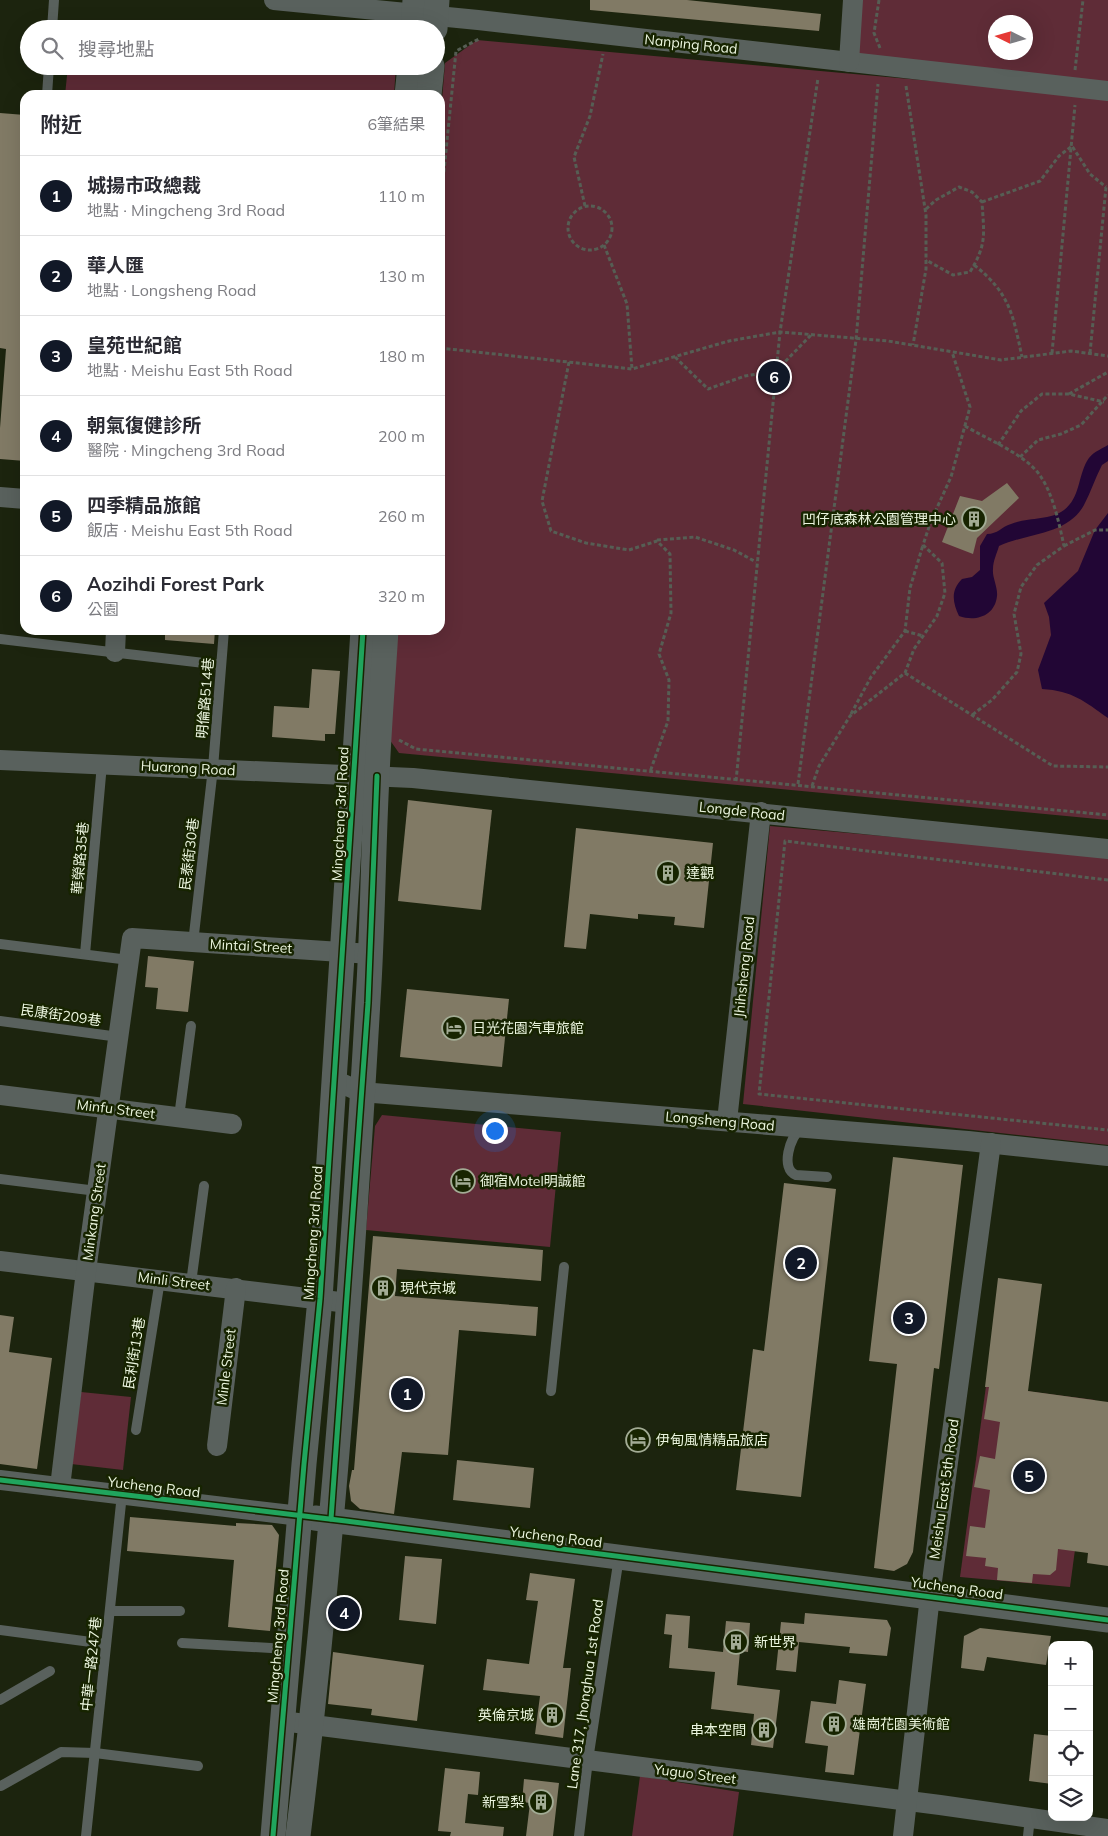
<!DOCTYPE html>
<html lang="zh-TW">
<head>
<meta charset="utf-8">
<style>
  :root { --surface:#fff; --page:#f2f2f3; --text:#2b2b33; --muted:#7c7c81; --line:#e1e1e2; --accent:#111827 }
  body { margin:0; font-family:Mulish,"Noto Sans TC",sans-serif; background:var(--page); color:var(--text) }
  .controls { position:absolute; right:15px; bottom:15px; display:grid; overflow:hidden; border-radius:10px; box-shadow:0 5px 20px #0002 }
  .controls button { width:45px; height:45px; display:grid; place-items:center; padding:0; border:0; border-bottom:1px solid var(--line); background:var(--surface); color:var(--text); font:25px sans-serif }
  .compass { position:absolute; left:988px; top:15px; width:45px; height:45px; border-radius:50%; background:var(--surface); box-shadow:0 5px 20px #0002; rotate:275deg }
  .you { position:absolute; left:494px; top:1130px; width:18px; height:18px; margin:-12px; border:4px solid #fff; border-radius:50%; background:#1a73e8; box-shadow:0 0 0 8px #1a73e833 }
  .badge { display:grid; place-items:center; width:32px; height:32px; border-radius:50%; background:var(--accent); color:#fff; font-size:16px; font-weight:700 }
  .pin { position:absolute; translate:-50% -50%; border:2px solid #fff; box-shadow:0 1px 5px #0006 }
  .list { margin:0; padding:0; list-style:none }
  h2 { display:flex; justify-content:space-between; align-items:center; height:65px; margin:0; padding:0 20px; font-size:21px }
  h2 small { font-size:16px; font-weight:400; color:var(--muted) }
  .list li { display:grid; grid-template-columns:32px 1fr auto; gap:15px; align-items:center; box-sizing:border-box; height:80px; padding:0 20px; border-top:1px solid var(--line) }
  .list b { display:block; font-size:19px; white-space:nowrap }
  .list p { margin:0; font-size:16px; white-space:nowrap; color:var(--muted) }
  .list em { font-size:16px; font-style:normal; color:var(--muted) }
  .icon { flex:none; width:28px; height:28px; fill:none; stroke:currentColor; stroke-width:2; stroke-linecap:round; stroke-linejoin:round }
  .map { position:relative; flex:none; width:1108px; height:1836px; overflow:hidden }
  .search { position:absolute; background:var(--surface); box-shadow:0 5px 20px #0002; left:20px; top:20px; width:425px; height:55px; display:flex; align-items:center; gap:12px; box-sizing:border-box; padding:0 18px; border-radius:28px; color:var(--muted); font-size:19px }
  .panel { position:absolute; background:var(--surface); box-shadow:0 5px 20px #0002; left:20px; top:90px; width:425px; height:545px; border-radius:15px }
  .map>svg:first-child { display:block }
  .green { fill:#5f2c37; fill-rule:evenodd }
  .water { fill:#220635 }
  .building { fill:#817a65 }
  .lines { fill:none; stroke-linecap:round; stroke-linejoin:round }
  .path { stroke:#565e54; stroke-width:3; stroke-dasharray:4 2.5; stroke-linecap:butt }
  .service { stroke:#59615d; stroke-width:10 }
  .minor { stroke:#59615d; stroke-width:20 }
  .tertiary { stroke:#59615d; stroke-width:25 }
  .cycleway-casing { stroke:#172400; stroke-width:8 }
  .cycleway { stroke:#20a55d; stroke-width:5 }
  .labels { text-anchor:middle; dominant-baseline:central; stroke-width:5; stroke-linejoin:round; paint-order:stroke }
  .street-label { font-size:14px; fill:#ebf5de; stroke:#172400 }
  .poi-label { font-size:14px; fill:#ebf5de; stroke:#172400; text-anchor:start }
</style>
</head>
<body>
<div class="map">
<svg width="1108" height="1836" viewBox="0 0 1108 1836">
  <rect width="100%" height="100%" fill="#1c240e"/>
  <g class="green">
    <path d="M 856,0 L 1108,0 L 1108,83 L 850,59 ZM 996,22 L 1026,22 L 1026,52 L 996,52 Z"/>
    <polygon points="71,20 180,29 70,29"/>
    <polygon points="477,40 1108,97 1108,820 399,753 387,736 396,630 440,630 440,124 445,63"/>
    <polygon points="68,66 396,66 394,95 65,95"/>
    <polygon points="770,826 1108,856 1108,1145 743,1104"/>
    <polygon points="382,1115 561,1132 550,1247 366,1230 375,1126"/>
    <polygon points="986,1386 1095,1400 1070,1587 960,1577"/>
    <polygon points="81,1392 131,1397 123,1470 71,1464"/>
    <polygon points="640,1776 739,1792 733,1836 632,1836"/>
  </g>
  <g class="water">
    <path d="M 1108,445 L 1108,461 L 1102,465 C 1095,478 1091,492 1084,505 C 1068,535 1027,533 999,546 C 997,553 993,561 993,569 C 992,577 998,587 997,596 C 995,616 976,622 959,616 C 953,603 950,591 962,579 L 972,577 L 980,570 L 980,546 L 987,534 C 998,534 1001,527 1011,524 C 1028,517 1049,521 1064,510 C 1080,498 1078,477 1087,461 C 1092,452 1100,450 1108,445 Z"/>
    <path d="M 1108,513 L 1108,718 C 1084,701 1073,691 1042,689 L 1038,670 L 1051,635 L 1049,617 L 1044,603 L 1078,571 L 1095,530 Z"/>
  </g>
  <g class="building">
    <polygon points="590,0 687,0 821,14 819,31 590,10"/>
    <polygon points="0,113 25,115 25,293 21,359 25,360 25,461 0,459 0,428 6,349 0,348"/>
    <polygon points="1007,483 1019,498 977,538 973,554 942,542 960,496 982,501"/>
    <polygon points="165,630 215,630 214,644 165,640"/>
    <polygon points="312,669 340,671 335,734 325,734 325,741 272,737 274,706 309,708"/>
    <polygon points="408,800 492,810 481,910 398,901"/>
    <polygon points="576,828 713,843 704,928 674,925 675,917 638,914 638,919 590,914 586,949 564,947"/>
    <polygon points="148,956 194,961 188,1012 156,1009 158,988 145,987"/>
    <polygon points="407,989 509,999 502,1067 400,1057"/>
    <polygon points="893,1157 963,1165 939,1369 934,1368 913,1552 907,1564 894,1571 874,1568 897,1364 869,1361"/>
    <polygon points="784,1183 836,1189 801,1497 736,1490 753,1349 764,1351"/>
    <polygon points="373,1236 543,1250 541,1281 397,1269 395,1296 538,1307 536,1336 459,1330 448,1455 402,1452 394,1514 360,1509 351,1501 349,1486 352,1470 354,1470"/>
    <polygon points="998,1278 1042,1284 1028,1391 1108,1402 1108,1566 1087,1563 1088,1553 1058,1549 1056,1570 1050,1575 1033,1574 1032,1583 997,1580 998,1568 985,1566 986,1558 966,1556 970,1526 985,1528 990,1490 974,1487 980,1456 995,1459 1000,1422 984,1419 989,1387 985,1387"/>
    <polygon points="0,1315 14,1317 9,1352 52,1358 37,1469 0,1464"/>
    <polygon points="457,1460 534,1468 530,1508 453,1500"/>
    <polygon points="130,1517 236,1526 236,1523 272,1525 279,1535 270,1631 228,1627 234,1560 127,1551"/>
    <polygon points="405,1556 442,1559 436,1624 399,1620"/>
    <polygon points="530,1573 575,1579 563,1668 571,1668 563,1738 535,1734 540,1696 483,1690 487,1659 529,1664 538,1601 526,1600"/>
    <polygon points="805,1613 887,1620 891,1628 887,1656 849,1653 850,1647 799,1642 796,1672 776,1670 781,1622 804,1624"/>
    <polygon points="666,1614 690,1616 688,1648 723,1652 726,1621 750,1623 748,1652 740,1651 737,1685 780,1690 773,1748 751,1745 754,1714 711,1709 715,1672 669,1668 672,1635 664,1634"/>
    <polygon points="980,1628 1051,1636 1046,1665 987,1657 984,1671 961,1668 964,1636"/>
    <polygon points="333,1652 424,1665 417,1721 371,1715 372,1709 328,1704"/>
    <polygon points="839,1680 866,1684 854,1775 825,1772 828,1746 805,1743 811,1701 836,1704"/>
    <polygon points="1034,1734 1052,1736 1052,1784 1029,1781"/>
    <polygon points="445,1768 480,1772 478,1795 468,1794 465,1823 504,1827 503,1836 450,1836 451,1832 438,1831"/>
    <polygon points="524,1779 559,1783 553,1836 526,1836 530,1803 522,1802"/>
  </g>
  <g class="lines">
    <g class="path">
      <polyline points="879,0 874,33 880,48"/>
      <polyline points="1075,70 1083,0"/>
      <polyline points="906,86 926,215 926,269 913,345"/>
      <polyline points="982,202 1040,181 1059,156 1072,146 1090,174 1106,187"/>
      <polyline points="585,206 574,157 590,116 603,54"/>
      <circle cx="590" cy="228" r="22"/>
      <path d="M 926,209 L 936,200 L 959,187 L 972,192 L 982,202 C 984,235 987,244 970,272 L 953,275 L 926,260"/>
      <polyline points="440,211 456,51 479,39"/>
      <polyline points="604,245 627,304 632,369"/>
      <path d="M 974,265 C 1010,293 1013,315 1022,357"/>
      <polyline points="440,348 632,369 729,341 780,332 888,341 1001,360 1071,351 1108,356"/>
      <polyline points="1052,353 1075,105"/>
      <polyline points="1090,353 1106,187"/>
      <polyline points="675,357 708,389 745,376 776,371 811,335"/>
      <polyline points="569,362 542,501 551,531 586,543 629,550 657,541 670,554 671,613 659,654 669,680 668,721 650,772"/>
      <polyline points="1069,394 1108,372"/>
      <path d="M 965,426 C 987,439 1024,454 1039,474 C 1053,493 1059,523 1064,546 L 1037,565 L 1021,587 L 1014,614 L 1021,654 L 1017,672 L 992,700 L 972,715"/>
      <polyline points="998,445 1021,411 1042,394 1069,394 1104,402"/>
      <polyline points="1020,457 1038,440 1061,434 1081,425 1108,395"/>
      <polyline points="657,540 695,537 734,550 756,562"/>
      <polyline points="1064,546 1095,530 1108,530"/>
      <polyline points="905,631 923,636"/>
      <polyline points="905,673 1053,766 1108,767"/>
      <polyline points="851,714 871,677 905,631 910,588 923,545"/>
      <polyline points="399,740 416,749 1108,815"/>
      <polyline points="736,781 780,332 818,78"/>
      <polyline points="798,784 856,340 878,84"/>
      <polyline points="812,786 819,766 850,716 905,673 914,649 937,616 945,593 942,563 923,545 931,521 951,477 970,407 952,352"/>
      <polyline points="1108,880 785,841 759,1094 1108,1130"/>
    </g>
    <g class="service">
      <polyline points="52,29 54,0"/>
      <polyline points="47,95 49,66"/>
      <polyline points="0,639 221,665"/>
      <polyline points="193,943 213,768 224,630"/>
      <polyline points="0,944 129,960"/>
      <polyline points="85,954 102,764"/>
      <polyline points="0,1021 119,1037"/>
      <polyline points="179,1117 191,1026"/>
      <path d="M 801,1128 C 790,1136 780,1169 796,1175 L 827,1177"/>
      <polyline points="0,1179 97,1191"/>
      <polyline points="191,1283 204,1186"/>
      <polyline points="551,1391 564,1267"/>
      <polyline points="136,1430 160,1280"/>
      <polyline points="110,1611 180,1611"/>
      <polyline points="0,1630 106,1644"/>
      <polyline points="182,1643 288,1649"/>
      <polyline points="0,1700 50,1671"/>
      <polyline points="1,1786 61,1752 95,1753 198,1766"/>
      <polyline points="86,1836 122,1494"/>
      <polyline points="579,1836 588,1760 619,1557"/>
      <polyline points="1028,1836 1030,1817"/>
    </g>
    <g class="minor">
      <polyline points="274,0 478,20 1108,91"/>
      <polyline points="849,62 853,0"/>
      <polyline points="0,497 25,499"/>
      <polyline points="115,652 116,630"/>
      <polyline points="0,760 413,778 1108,849"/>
      <polyline points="334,1080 361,1092 968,1141 1108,1156"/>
      <polyline points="0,1095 232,1124"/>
      <polyline points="727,1121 761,812"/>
      <polyline points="0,1261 348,1303"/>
      <polyline points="217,1446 236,1288"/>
      <polyline points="0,1480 300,1516"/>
      <polyline points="60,1487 86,1271 132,938 371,954"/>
      <polyline points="282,1721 940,1805 1108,1829"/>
      <polyline points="903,1836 930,1596 991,1143"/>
    </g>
    <g class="tertiary">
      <polyline points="413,29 415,0"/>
      <polyline points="435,29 437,0"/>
      <polyline points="407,95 410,66"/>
      <polyline points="429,95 432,66"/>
      <polyline points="315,1518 1108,1620"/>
      <polyline points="273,1836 304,1464 320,1299 363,630"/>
      <path d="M 298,1836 C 332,1559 352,1279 368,1000 C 373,925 373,850 377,776 C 379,727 383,679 386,630"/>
    </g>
    <g class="cycleway-casing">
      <g id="cycleway">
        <polyline points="0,1480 346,1521 1108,1620"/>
        <polyline points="331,1519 368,1003 377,776"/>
        <polyline points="273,1836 304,1464 320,1299 363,630"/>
      </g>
    </g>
    <use href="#cycleway" class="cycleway"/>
  </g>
  <defs>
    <g id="building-ring" transform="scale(1.25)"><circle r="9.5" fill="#172400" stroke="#a3ac95" stroke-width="1.5"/><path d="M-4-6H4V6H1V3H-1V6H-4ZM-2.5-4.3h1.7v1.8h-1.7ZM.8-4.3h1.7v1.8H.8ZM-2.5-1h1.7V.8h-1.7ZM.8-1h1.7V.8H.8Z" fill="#a3ac95"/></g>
    <g id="hotel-ring" transform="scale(1.25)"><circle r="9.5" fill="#172400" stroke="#a3ac95" stroke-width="1.5"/><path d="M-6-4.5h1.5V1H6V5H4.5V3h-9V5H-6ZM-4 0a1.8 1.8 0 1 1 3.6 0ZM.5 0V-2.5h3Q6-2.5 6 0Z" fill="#a3ac95"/></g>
  </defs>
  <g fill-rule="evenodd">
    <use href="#building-ring" x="974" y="519"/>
    <use href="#building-ring" x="668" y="873"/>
    <use href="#hotel-ring" x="454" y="1028"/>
    <use href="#hotel-ring" x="463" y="1181"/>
    <use href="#building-ring" x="383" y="1288"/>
    <use href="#hotel-ring" x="638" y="1440"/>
    <use href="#building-ring" x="736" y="1642"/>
    <use href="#building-ring" x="552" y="1715"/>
    <use href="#building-ring" x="834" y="1724"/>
    <use href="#building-ring" x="764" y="1730"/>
    <use href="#building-ring" x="541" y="1802"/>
  </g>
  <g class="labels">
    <g class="street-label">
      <text transform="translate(691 44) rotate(6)">Nanping Road</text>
      <text transform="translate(205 698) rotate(-85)">明倫路514巷</text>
      <text transform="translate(188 768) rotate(3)">Huarong Road</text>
      <text transform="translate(742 811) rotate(6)">Longde Road</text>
      <text transform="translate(340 814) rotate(-87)">Mingcheng 3rd Road</text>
      <text transform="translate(189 854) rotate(-83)">民泰街30巷</text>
      <text transform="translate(80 858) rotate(-85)">華榮路35巷</text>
      <text transform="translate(251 946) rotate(3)">Mintai Street</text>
      <text transform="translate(744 967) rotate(-84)">Jhihsheng Road</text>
      <text transform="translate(61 1015) rotate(8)">民康街209巷</text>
      <text transform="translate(116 1109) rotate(7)">Minfu Street</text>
      <text transform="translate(720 1121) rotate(5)">Longsheng Road</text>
      <text transform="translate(94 1212) rotate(-82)">Minkang Street</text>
      <text transform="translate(313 1233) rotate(-86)">Mingcheng 3rd Road</text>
      <text transform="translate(174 1281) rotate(7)">Minli Street</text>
      <text transform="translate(134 1353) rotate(-81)">民利街13巷</text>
      <text transform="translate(226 1367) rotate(-83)">Minle Street</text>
      <text transform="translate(154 1487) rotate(7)">Yucheng Road</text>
      <text transform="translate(944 1489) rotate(-82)">Meishu East 5th Road</text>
      <text transform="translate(556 1537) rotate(7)">Yucheng Road</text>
      <text transform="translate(957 1588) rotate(8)">Yucheng Road</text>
      <text transform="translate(278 1636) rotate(-85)">Mingcheng 3rd Road</text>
      <text transform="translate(91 1664) rotate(-84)">中華一路247巷</text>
      <text transform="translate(585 1694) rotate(-82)">Lane 317, Jhonghua 1st Road</text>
      <text transform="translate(695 1774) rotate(7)">Yuguo Street</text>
    </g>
    <g class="poi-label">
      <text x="956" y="519" text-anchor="end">凹仔底森林公園管理中心</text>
      <text x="686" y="873">達觀</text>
      <text x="472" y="1028">日光花園汽車旅館</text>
      <text x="480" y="1181">御宿Motel明誠館</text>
      <text x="400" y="1288">現代京城</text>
      <text x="656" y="1440">伊甸風情精品旅店</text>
      <text x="754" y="1642">新世界</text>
      <text x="534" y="1715" text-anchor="end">英倫京城</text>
      <text x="852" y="1724">雄崗花園美術館</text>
      <text x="746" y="1730" text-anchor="end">串本空間</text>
      <text x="524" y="1802" text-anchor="end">新雪梨</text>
    </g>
  </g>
</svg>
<div class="controls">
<button>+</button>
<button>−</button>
<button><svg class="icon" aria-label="locate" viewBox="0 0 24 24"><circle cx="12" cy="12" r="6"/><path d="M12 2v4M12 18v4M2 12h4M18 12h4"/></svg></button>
<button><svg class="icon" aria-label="layers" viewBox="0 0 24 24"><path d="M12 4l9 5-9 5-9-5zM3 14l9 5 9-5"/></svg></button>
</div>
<svg class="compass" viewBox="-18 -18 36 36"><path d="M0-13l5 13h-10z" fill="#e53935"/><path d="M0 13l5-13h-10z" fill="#7c7c81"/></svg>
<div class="you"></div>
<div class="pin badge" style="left:407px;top:1394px">1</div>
<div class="pin badge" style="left:801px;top:1263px">2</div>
<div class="pin badge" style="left:909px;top:1318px">3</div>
<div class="pin badge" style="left:344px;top:1613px">4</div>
<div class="pin badge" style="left:1029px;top:1476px">5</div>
<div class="pin badge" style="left:774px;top:377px">6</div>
<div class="search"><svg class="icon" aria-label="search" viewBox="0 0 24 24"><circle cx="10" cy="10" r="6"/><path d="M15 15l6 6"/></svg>搜尋地點</div>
<section class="panel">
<h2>附近<small>6筆結果</small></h2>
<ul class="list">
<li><span class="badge">1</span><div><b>城揚市政總裁</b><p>地點 · Mingcheng 3rd Road</p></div><em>110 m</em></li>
<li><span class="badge">2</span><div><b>華人匯</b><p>地點 · Longsheng Road</p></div><em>130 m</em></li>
<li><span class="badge">3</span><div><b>皇苑世紀館</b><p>地點 · Meishu East 5th Road</p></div><em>180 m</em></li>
<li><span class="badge">4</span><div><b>朝氣復健診所</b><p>醫院 · Mingcheng 3rd Road</p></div><em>200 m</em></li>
<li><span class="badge">5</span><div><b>四季精品旅館</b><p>飯店 · Meishu East 5th Road</p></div><em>260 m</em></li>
<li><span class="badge">6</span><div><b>Aozihdi Forest Park</b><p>公園</p></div><em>320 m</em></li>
</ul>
</section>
</div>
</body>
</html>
